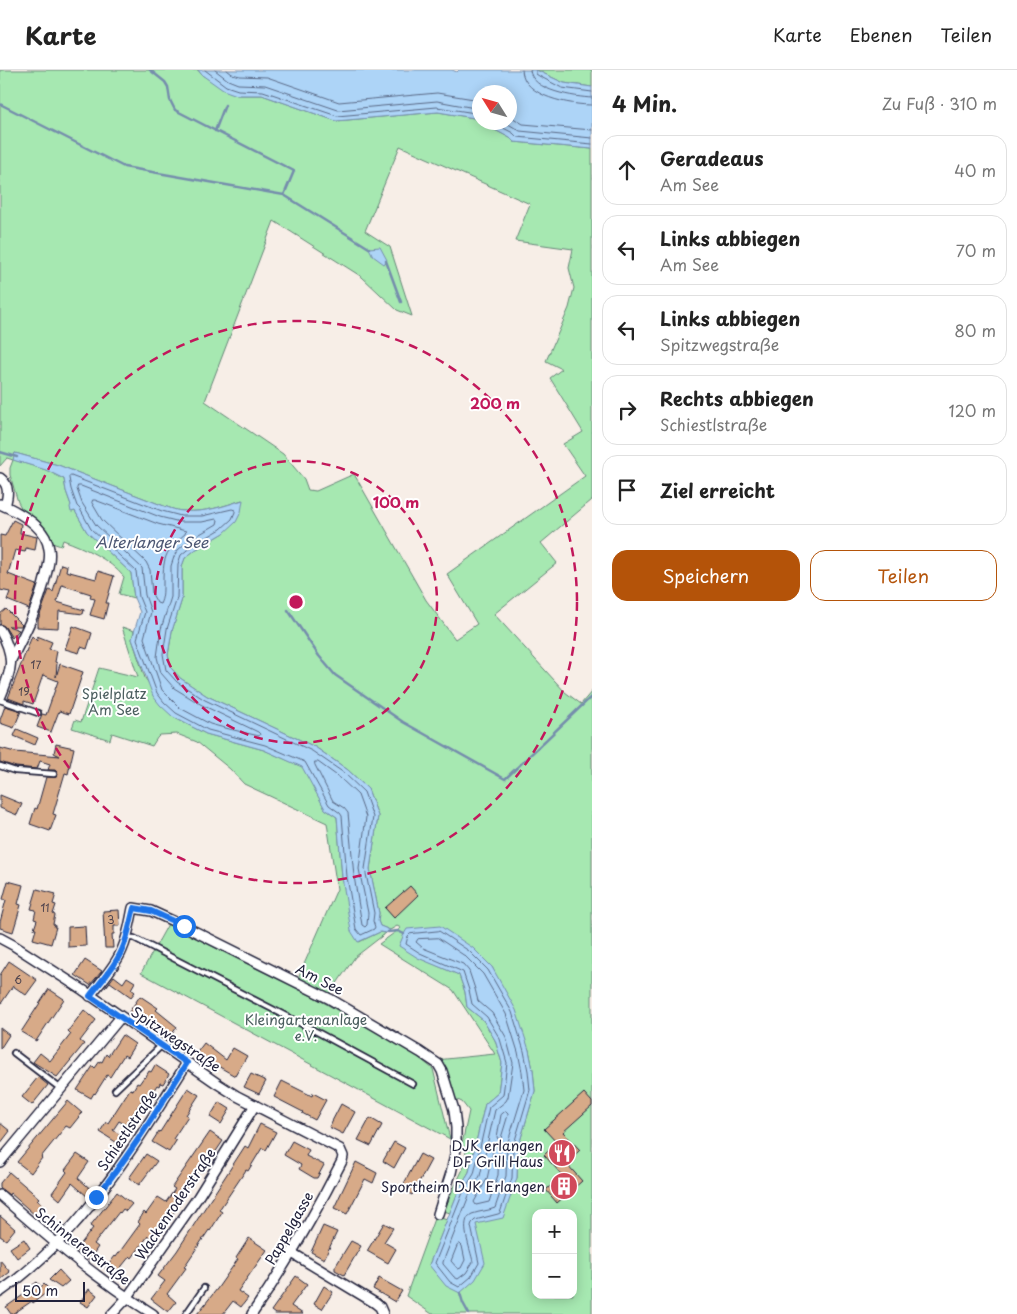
<!DOCTYPE html>
<html lang="de">
<head>
<meta charset="utf-8">
<style>
  :root { --surface:#fff; --page:#f2f2f2; --text:#222; --muted:#767676; --line:#e0e0e0; --accent:#b45309 }
  body { margin:0; font-family:"Playpen Sans",sans-serif; background:var(--page); color:var(--text) }
  .controls { position:absolute; right:15px; bottom:15px; display:grid; overflow:hidden; border-radius:10px; box-shadow:0 2px 12px #0003 }
  .controls button { width:45px; height:45px; display:grid; place-items:center; padding:0; border:0; border-bottom:1px solid var(--line); background:var(--surface); color:var(--text); font:25px sans-serif }
  .compass { position:absolute; left:472px; top:15px; width:45px; height:45px; border-radius:50%; background:var(--surface); box-shadow:0 2px 12px #0003; rotate:307deg }
  .scale { position:absolute; left:15px; bottom:12px; width:70px; box-sizing:border-box; padding-left:5px; border:2px solid #22223b; border-top:0; font-size:14px; line-height:18px; white-space:nowrap; color:#22223b; -webkit-text-stroke:4px #fff; paint-order:stroke }
  .stop { position:absolute; width:15px; height:15px; margin:-11px; border:4px solid #1a73e8; border-radius:50%; background:#fff }
  .stop.end { background:#1a73e8; border-color:#fff; box-shadow:0 1px 5px #0008 }
  .list { margin:0; padding:0; list-style:none }
  h2 { display:flex; justify-content:space-between; align-items:center; height:65px; margin:0; padding:0 20px; font-size:21px }
  h2 small { font-size:16px; font-weight:400; color:var(--muted) }
  .list li { display:grid; grid-template-columns:32px 1fr auto; gap:15px; align-items:center; box-sizing:border-box; height:70px; margin:0 10px 10px; padding:0 10px; border:1px solid var(--line); border-radius:15px }
  .list b { display:block; font-size:19px; white-space:nowrap }
  .list p { margin:0; font-size:16px; white-space:nowrap; color:var(--muted) }
  .list em { font-size:16px; font-style:normal; color:var(--muted) }
  .actions { display:flex; gap:10px; padding:15px 20px }
  .actions a { flex:1; padding:11px 0; border:1px solid var(--accent); border-radius:15px; text-align:center; font-size:18px; color:var(--accent) }
  .actions .main { background:var(--accent); color:#fff }
  .icon { flex:none; width:28px; height:28px; fill:none; stroke:currentColor; stroke-width:2; stroke-linecap:round; stroke-linejoin:round }
  .map { position:relative; flex:none; width:592px; height:1244px; overflow:hidden }
  header { display:flex; align-items:center; gap:30px; box-sizing:border-box; height:70px; padding:0 25px; background:var(--surface); border-bottom:1px solid var(--line) }
  header strong { font-size:24px }
  nav { display:flex; gap:28px; margin-inline-start:auto; font-size:18px }
  main { display:flex }
  aside { flex:1; background:var(--surface) }
  .map>svg:first-child { display:block }
  .green { fill:#a6e8b1; stroke:#648576; fill-rule:evenodd }
  .water { fill:#add4f7; stroke:#758dac }
  .lines { fill:none; stroke-linecap:round; stroke-linejoin:round }
  .shore { stroke:#5a6986; stroke-width:1 }
  .stream { stroke:#758dac; stroke-width:2.5 }
  .building { fill:#d7aa88; stroke:#22223b }
  .lane-casing { stroke:#22223b; stroke-width:8 }
  .street-casing { stroke:#22223b; stroke-width:12 }
  .lane { stroke:#fff; stroke-width:4.5 }
  .street { stroke:#fff; stroke-width:9 }
  .route { stroke:#1a73e8; stroke-width:6 }
  .ring { fill:none; stroke:#c2185b; stroke-width:2.5; stroke-dasharray:9 6 }
  .labels { text-anchor:middle; dominant-baseline:central; stroke-width:4; stroke-linejoin:round; paint-order:stroke }
  .number-label { font-size:11px; fill:#4f444e }
  .park-label { font-size:14px; fill:#4a5d5e; stroke:#fff }
  .street-label { font-size:14px; fill:#22223b; stroke:#fff }
  .poi-label { font-size:14px; fill:#22223b; stroke:#fff; text-anchor:end }
  .water-label { font-size:15px; font-style:italic; fill:#4c5773; stroke:#fff }
  .centre { fill:#c2185b; stroke:#fff; stroke-width:2.5 }
  .ring-label { font-size:15px; text-anchor:middle; font-weight:bold; fill:#c2185b; stroke:#fff; stroke-width:4; stroke-linejoin:round; paint-order:stroke }
</style>
</head>
<body>
<header>
<strong>Karte</strong>
<nav><a>Karte</a><a>Ebenen</a><a>Teilen</a></nav>
</header>
<main>
<div class="map">
<svg width="592" height="1244" viewBox="0 0 592 1244">
  <rect width="100%" height="100%" fill="#f7eee7"/>
  <filter id="ink" filterUnits="userSpaceOnUse"><feTurbulence type="fractalNoise" baseFrequency=".02" numOctaves="2"/><feDisplacementMap in="SourceGraphic" scale="10" xChannelSelector="R" yChannelSelector="G"/><feConvolveMatrix kernelMatrix="1 2 1 2 8 2 1 2 1" color-interpolation-filters="sRGB"/></filter>
  <g filter="url(#ink)">
    <g class="green">
      <path d="M 0,0 L 198,0 L 202,5 L 237,25 L 262,25 L 336,51 L 438,42 L 474,48 L 479,51 L 480,52 L 482,53 L 510,68 L 514,72 L 592,79 L 592,430 L 541,473 L 557,493 L 494,544 L 565,622 L 581,634 L 592,621 L 592,1244 L 432,1244 L 406,1226 L 435,1146 L 447,1150 L 429,1195 L 476,1154 L 517,1108 L 518,1078 L 535,1021 L 533,1000 L 529,980 L 492,897 L 417,887 L 459,905 L 465,922 L 467,937 L 483,950 L 495,970 L 502,993 L 498,1023 L 485,1034 L 469,1102 L 460,1117 L 450,1143 L 444,1141 L 451,1124 L 464,1097 L 466,1082 L 462,1074 L 469,1041 L 462,1032 L 453,1028 L 436,990 L 495,984 L 453,920 L 379,874 L 401,858 L 397,856 L 390,860 L 380,856 L 378,851 L 379,843 L 370,799 L 378,746 L 368,719 L 348,700 L 315,677 L 207,626 L 180,608 L 171,598 L 168,585 L 172,561 L 182,529 L 182,496 L 185,488 L 195,480 L 224,463 L 242,430 C 224,436 204,443 184,441 C 177,441 170,438 164,436 L 58,395 L 15,383 L 14,390 L 46,400 L 64,409 L 66,421 L 71,435 L 72,442 L 75,441 L 87,462 L 131,503 L 134,528 L 119,524 L 124,507 C 109,489 85,478 63,470 L 61,476 L 52,473 L 42,457 L 23,441 L 18,432 L 10,405 L 10,398 L 13,390 L 7,388 L 0,396 ZM 400,76 L 530,134 L 515,171 L 573,179 L 569,198 L 574,218 L 569,238 L 546,291 L 562,299 L 550,308 L 583,362 L 563,374 L 585,406 L 447,504 L 477,554 L 455,569 L 426,530 L 354,404 L 316,421 L 308,420 L 304,409 L 283,384 L 205,331 L 274,151 L 362,207 L 397,240 L 412,246 L 390,177 L 365,161 ZM 536,1143 L 573,1143 L 573,1225 L 536,1225 Z"/>
      <polygon points="536,0 592,0 592,17 564,13"/>
      <polygon points="122,557 134,561 132,569 145,608 173,647 206,664 264,680 303,697 325,739 337,747 342,807 359,872 380,862 386,863 355,887 329,925 298,908 337,819 327,753 244,714 230,699 197,672 177,664 160,665 157,668 152,676 112,663 110,670 72,658 75,650 81,652 99,598 138,607"/>
      <polygon points="168,854 312,926 412,982 433,999 450,1069 141,903"/>
    </g>
    <g class="water">
      <polygon points="198,0 452,0 457,2 459,0 536,0 564,13 592,17 592,79 514,72 510,68 482,53 510,52 510,22 480,22 479,51 474,48 438,42 336,51 262,25 237,25 223,20 202,5"/>
      <polygon points="380,177 387,190 384,194 373,186 369,178"/>
      <path d="M 15,383 L 58,395 L 164,436 C 170,438 177,441 184,441 C 204,443 224,436 243,430 L 241,442 L 236,452 L 224,463 L 195,480 L 185,488 L 182,496 L 182,529 L 172,561 L 168,585 L 171,598 L 180,608 L 207,626 L 315,677 L 348,700 L 368,719 L 378,746 L 370,799 L 379,843 L 378,851 L 380,856 L 390,860 L 386,863 L 380,862 L 358,872 L 351,861 L 342,807 L 337,747 L 325,739 L 302,697 L 264,680 L 206,664 L 173,647 L 160,635 L 153,626 L 132,569 L 140,542 L 134,528 L 131,503 L 87,462 L 75,441 L 71,442 L 70,437 L 71,435 L 66,421 L 64,409 L 46,400 L 13,390 Z"/>
      <polygon points="440,856 473,878 492,897 516,940 529,980 533,1000 535,1021 518,1078 517,1108 503,1148 476,1154 485,1193 475,1210 460,1223 446,1216 429,1195 460,1117 469,1102 485,1034 498,1023 502,993 495,970 483,950 467,937 465,922 459,905 418,888 399,876 404,864 407,859"/>
    </g>
    <g class="lines">
      <g class="shore">
        <polyline points="205,0 226,16 238,20 263,21 337,46 437,37 475,43 480,46"/>
        <polyline points="215,0 228,10 238,14 265,15 338,40 437,31 480,39"/>
        <polyline points="227,0 232,4 240,6 267,7 339,32 437,23 480,30"/>
        <path d="M 522,0 C 523,27 571,35 592,35"/>
        <path d="M 530,0 C 531,21 575,27 592,28"/>
        <polyline points="536,0 536,4 539,6 562,18 592,22"/>
        <polyline points="510,46 523,54 592,60"/>
        <polyline points="492,52 513,63 517,67 592,74"/>
        <polyline points="505,52 520,61 592,68"/>
        <polygon points="71,406 162,441 181,446 202,446 232,439 235,440 235,442 232,449 221,459 192,476 181,485 178,494 177,528 167,559 163,584 166,600 177,612 205,630 312,681 344,703 364,722 373,747 365,799 374,843 373,851 375,857 374,859 361,865 356,859 347,807 342,746 340,743 329,735 305,692 265,675 208,660 176,643 164,632 157,623 137,569 145,542 139,527 136,501 91,459 80,439 77,436 71,419 69,408"/>
        <polygon points="78,416 81,416 160,447 180,452 202,452 216,449 218,450 217,454 188,471 178,480 175,484 171,496 171,527 161,559 157,587 161,603 174,618 202,635 258,662 260,664 259,666 221,657 210,654 180,638 162,620 144,568 151,542 145,525 142,498 96,455 82,433 77,419"/>
        <path d="M 93,430 L 95,430 L 158,454 L 186,461 L 185,464 C 164,481 163,489 163,515 C 163,522 163,528 160,534 L 157,533 L 152,524 L 150,500 L 146,492 L 102,450 L 92,433 Z"/>
        <polygon points="315,692 318,692 340,708 358,725 366,747 359,799 368,843 367,855 365,857 362,855 354,806 348,743 344,738 333,731 315,695"/>
        <polygon points="439,861 469,881 488,900 512,942 524,981 528,1001 530,1020 513,1077 512,1108 500,1143 498,1144 475,1150 472,1153 471,1156 479,1193 471,1207 459,1217 450,1212 435,1193 464,1120 474,1104 489,1037 503,1025 507,993 500,969 487,947 472,934 469,920 463,902 420,883 406,874 408,866 410,864"/>
        <path d="M 438,868 L 465,886 L 483,904 L 506,944 L 518,982 L 522,1002 L 524,1020 L 507,1075 L 506,1106 L 495,1138 C 488,1141 480,1141 472,1144 C 458,1150 471,1180 473,1192 L 466,1203 L 458,1209 L 454,1207 L 443,1194 L 443,1192 L 470,1123 L 480,1106 L 495,1040 L 506,1031 L 508,1027 L 513,993 L 506,967 L 492,943 L 478,931 L 475,919 L 469,901 L 463,894 L 423,878 L 416,872 L 418,869 Z"/>
        <polygon points="506,1041 508,1043 508,1045 501,1068 498,1069 497,1067 501,1045"/>
        <polygon points="496,1075 499,1077 498,1105 489,1132 476,1135 474,1132 487,1109 494,1077"/>
        <polygon points="460,1174 462,1176 465,1190 461,1198 458,1199 451,1191 457,1176"/>
      </g>
      <g class="stream">
        <polyline points="150,0 165,12 168,17 170,30 175,40 294,101 284,125"/>
        <polyline points="0,34 124,97 284,125 369,178"/>
        <polyline points="215,61 225,35"/>
        <polyline points="386,191 401,232"/>
        <polyline points="0,382 17,387"/>
        <polyline points="288,540 319,586 335,605 403,652 505,709 592,626"/>
        <polyline points="388,862 398,861 404,864"/>
        <polyline points="460,1223 463,1233 469,1244"/>
      </g>
    </g>
    <g class="building">
      <polygon points="13,450 21,454 20,463 37,467 35,480 26,478 25,482 15,480 8,504 37,515 29,539 7,530 10,522 0,520 0,465 5,466"/>
      <polygon points="61,494 67,496 66,501 96,509 98,501 114,506 106,533 108,533 104,549 90,545 95,529 90,528 91,524 62,515 57,532 84,540 83,544 59,541 58,558 38,557 38,550 49,520 53,522"/>
      <polygon points="6,539 22,555 21,556 8,556 19,560 12,568 5,557 0,554 0,544"/>
      <polygon points="73,556 92,563 87,579 81,577 79,583 65,579"/>
      <polygon points="32,566 37,571 37,566 52,572 49,579 57,581 55,592 57,593 56,607 60,594 83,602 69,644 59,641 51,662 37,657 42,644 46,645 58,611 43,605 33,634 24,631 24,634 8,628"/>
      <polygon points="5,636 21,641 14,658 0,653 0,650"/>
      <polygon points="17,659 38,668 35,675 14,666"/>
      <polygon points="56,674 74,678 68,704 65,703 53,744 56,745 50,761 30,754 35,738 37,739 46,707 56,707 58,705 57,702 55,700 48,700 50,694 40,691 37,699 16,697 0,692 0,678 15,682 60,686 54,683"/>
      <polygon points="0,725 22,734 17,745 0,738"/>
      <polygon points="8,811 23,815 18,834 21,835 13,862 0,858 0,852 6,830 3,829"/>
      <polygon points="410,816 418,825 394,848 385,838"/>
      <polygon points="37,819 56,824 53,834 56,835 53,844 55,845 53,854 55,855 54,857 56,857 51,874 33,869 36,859 34,859 37,850 34,849 36,840 31,839"/>
      <polygon points="119,840 120,856 114,856 114,864 112,864 113,878 105,878 103,841"/>
      <polygon points="85,856 86,876 68,877 68,857"/>
      <polygon points="85,890 102,901 90,915 75,905"/>
      <polygon points="9,891 37,910 26,925 13,916 0,935 0,905"/>
      <polygon points="114,906 123,913 127,907 135,912 131,919 135,922 131,927 110,912 105,918"/>
      <polygon points="49,919 64,929 36,971 21,962"/>
      <polygon points="140,926 158,938 156,940 177,957 169,968 148,952 146,954 129,942"/>
      <polygon points="84,940 96,950 80,971 84,974 57,1007 33,992 40,983 50,991 71,964 68,961"/>
      <polygon points="0,958 9,965 0,979"/>
      <polygon points="122,965 135,974 127,987 124,985 110,1007 107,1005 95,1024 94,1023 91,1028 77,1020 93,996 95,998 100,991 102,992 106,984 108,986"/>
      <polygon points="204,973 226,990 233,978 247,986 235,1006 211,992 209,995 195,985"/>
      <polygon points="155,995 169,1004 163,1014 160,1013 159,1016 157,1015 148,1029 144,1027 126,1055 119,1051 113,1060 126,1069 122,1076 100,1062 106,1052 108,1053 130,1019 133,1020 137,1013 139,1014 144,1007 145,1008 149,1001 151,1002"/>
      <polygon points="251,1004 266,1011 259,1024 244,1017"/>
      <polygon points="38,1007 48,1015 32,1035 22,1027"/>
      <polygon points="282,1011 312,1026 313,1023 326,1030 315,1050 302,1043 303,1042 274,1027"/>
      <polygon points="188,1018 199,1025 186,1045 188,1046 173,1069 176,1071 169,1082 152,1072 159,1061 160,1062"/>
      <polygon points="584,1023 592,1032 592,1036 563,1062 580,1080 566,1093 582,1111 557,1133 546,1120 562,1105 544,1085 557,1073 544,1059"/>
      <polygon points="68,1031 82,1043 70,1058 66,1056 41,1087 42,1088 31,1103 17,1092"/>
      <polygon points="219,1032 230,1039 221,1054 210,1047"/>
      <polygon points="341,1034 355,1042 343,1064 329,1057"/>
      <polygon points="370,1048 382,1055 371,1076 358,1070"/>
      <polygon points="0,1053 10,1061 0,1074"/>
      <polygon points="260,1054 276,1062 266,1080 262,1078 248,1101 246,1100 219,1140 222,1142 210,1161 209,1160 184,1197 186,1198 167,1224 176,1232 168,1242 151,1229 165,1211 158,1206 177,1181 245,1076 248,1078"/>
      <polygon points="210,1062 223,1071 202,1102 199,1100 179,1130 181,1132 154,1171 148,1166 132,1188 130,1186 114,1206 105,1199 115,1186 116,1187 140,1154 138,1152 144,1142 146,1144 158,1127 166,1132 175,1119 172,1117"/>
      <polygon points="292,1071 309,1080 306,1086 324,1095 317,1108 314,1108 299,1099 301,1095 284,1085"/>
      <polygon points="394,1072 405,1078 394,1098 383,1091"/>
      <polygon points="77,1084 89,1092 78,1108 93,1121 88,1127 72,1113 60,1130 52,1123 67,1102 65,1100"/>
      <polygon points="146,1084 157,1091 139,1115 129,1108"/>
      <polygon points="420,1084 431,1090 412,1125 401,1119"/>
      <polygon points="356,1092 377,1103 373,1113 365,1109 347,1144 334,1138"/>
      <polygon points="9,1102 39,1128 37,1130 44,1136 36,1146 10,1123 9,1125 0,1118 0,1113"/>
      <polygon points="117,1122 132,1134 126,1141 123,1139 120,1143 119,1142 94,1174 98,1177 89,1190 76,1180 93,1158 90,1156"/>
      <polygon points="0,1146 15,1159 6,1170 0,1166"/>
      <polygon points="384,1153 393,1158 384,1172 396,1179 388,1193 367,1181"/>
      <polygon points="323,1156 337,1162 324,1189 311,1182"/>
      <polygon points="249,1168 267,1180 238,1221 248,1228 241,1237 233,1231 223,1244 197,1244 217,1219 238,1189 236,1188"/>
      <polygon points="24,1169 30,1178 17,1188 10,1178"/>
      <polygon points="351,1171 361,1176 344,1205 335,1200 335,1197"/>
      <polygon points="0,1190 10,1202 0,1210"/>
      <polygon points="59,1200 69,1211 61,1218 49,1210"/>
      <polygon points="296,1206 307,1214 291,1236 303,1244 275,1244 271,1241"/>
      <polygon points="379,1208 402,1221 395,1232 373,1219"/>
      <polygon points="37,1212 41,1217 44,1214 50,1220 33,1233 32,1231 13,1244 11,1244 6,1237 26,1223 24,1221"/>
      <polygon points="324,1216 333,1222 322,1239 314,1234"/>
      <polygon points="89,1219 97,1225 88,1237 80,1232"/>
    </g>
    <g class="lines">
      <g class="lane-casing">
        <g id="lane">
          <polyline points="0,630 38,643"/>
          <polyline points="0,696 15,701 54,704"/>
          <polyline points="127,868 134,868 319,963 413,1014"/>
          <polyline points="14,983 61,1019"/>
          <polyline points="115,1020 161,976"/>
          <polyline points="186,1244 204,1218"/>
        </g>
      </g>
      <g class="street-casing">
        <g id="street">
          <path d="M 0,408 C 10,415 8,426 5,436"/>
          <path d="M 0,434 C 19,442 46,456 49,479 C 51,488 48,497 46,505 C 39,536 25,563 11,590"/>
          <path d="M 0,560 C 16,588 12,599 0,628"/>
          <path d="M 0,868 L 13,875 L 83,920 L 218,1014 L 237,1026 L 340,1079 L 343,1086 L 342,1091 C 315,1144 286,1195 252,1244"/>
          <path d="M 90,926 C 101,911 115,897 122,880 C 128,867 130,852 133,838 L 151,841 L 184,856 L 330,929 L 420,982 L 438,994 L 442,1001 L 454,1040 L 456,1058 L 456,1079 L 451,1103 L 438,1144"/>
          <polyline points="0,1092 120,948"/>
          <path d="M 0,1125 C 49,1168 98,1210 153,1244"/>
          <polyline points="292,1183 375,1233 380,1237 383,1244"/>
          <path d="M 0,1222 C 82,1165 134,1076 187,993"/>
          <polyline points="112,1244 127,1228 198,1127 255,1035"/>
        </g>
      </g>
      <use href="#lane" class="lane"/>
      <use href="#street" class="street"/>
    </g>
  </g>
  <g class="lines" filter="url(#ink)">
    <path class="route" d="M 96,1127 C 130,1085 158,1039 187,993 L 90,926 C 101,911 115,897 122,880 C 128,867 130,852 134,838 L 151,841 L 184,856"/>
  </g>
  <g class="ring">
    <circle cx="296" cy="532" r="141"/>
    <circle cx="296" cy="532" r="281"/>
  </g>
  <defs>
    <g id="restaurant-disc" transform="scale(1.4375)"><circle r="9.5" fill="#d1495b" stroke="#fff"/><path d="M-5-6h1v4h1v-4h1v4h1v-4h1v5L-1.5 .5V6h-2V.5L-5-1ZM5-6V6H3V1.5H1.5Q1.5-4 5-6Z" fill="#fff"/></g>
    <g id="building-disc" transform="scale(1.4375)"><circle r="9.5" fill="#d1495b" stroke="#fff"/><path d="M-4-6H4V6H1V3H-1V6H-4ZM-2.5-4.3h1.7v1.8h-1.7ZM.8-4.3h1.7v1.8H.8ZM-2.5-1h1.7V.8h-1.7ZM.8-1h1.7V.8H.8Z" fill="#fff"/></g>
  </defs>
  <g fill-rule="evenodd">
    <use href="#restaurant-disc" x="562" y="1083"/>
    <use href="#building-disc" x="564" y="1116"/>
  </g>
  <g class="labels">
    <g class="number-label">
      <text x="36" y="594">17</text>
      <text x="24" y="621">19</text>
      <text x="45" y="837">11</text>
      <text x="111" y="849">3</text>
      <text x="18" y="909">6</text>
    </g>
    <g class="park-label">
      <text x="114" y="623">Spielplatz<tspan x="114" dy="16">Am See</tspan></text>
      <text x="306" y="949">Kleingartenanlage<tspan x="306" dy="16">e.V.</tspan></text>
    </g>
    <g class="street-label">
      <text transform="translate(320 909) rotate(27)">Am See</text>
      <text transform="translate(176 969) rotate(34)">Spitzwegstraße</text>
      <text transform="translate(127 1060) rotate(-56)">Schiestlstraße</text>
      <text transform="translate(175 1134) rotate(-56)">Wackenroderstraße</text>
      <text transform="translate(289 1158) rotate(-60)">Pappelgasse</text>
      <text transform="translate(83 1176) rotate(38)">Schinnererstraße</text>
    </g>
    <g class="poi-label">
      <text x="543" y="1075">DJK erlangen<tspan x="543" dy="16">DF Grill Haus</tspan></text>
      <text x="545" y="1116">Sportheim DJK Erlangen</text>
    </g>
    <g class="water-label">
      <text x="152" y="471">Alterlanger See</text>
    </g>
  </g>
  <circle cx="296" cy="532" r="8" class="centre"/>
  <g class="ring-label">
    <text x="495" y="339">200 m</text>
    <text x="396" y="438">100 m</text>
  </g>
</svg>
<div class="controls">
<button>+</button>
<button>−</button>
</div>
<svg class="compass" viewBox="-18 -18 36 36"><path d="M0-13l5 13h-10z" fill="#e53935"/><path d="M0 13l5-13h-10z" fill="#767676"/></svg>
<div class="scale">50 m</div>
<div class="stop" style="left:184px;top:856px"></div>
<div class="stop end" style="left:96px;top:1127px"></div>
</div>
<aside>
<h2>4 Min.<small>Zu Fuß · 310 m</small></h2>
<ul class="list">
<li><svg class="icon" aria-label="ahead" viewBox="0 0 24 24"><path d="M12 20V5M6 11l6-6 6 6"/></svg><div><b>Geradeaus</b><p>Am See</p></div><em>40 m</em></li>
<li><svg class="icon" aria-label="left" viewBox="0 0 24 24"><path d="M17 20v-9H6M10 6l-5 5 5 5"/></svg><div><b>Links abbiegen</b><p>Am See</p></div><em>70 m</em></li>
<li><svg class="icon" aria-label="left" viewBox="0 0 24 24"><path d="M17 20v-9H6M10 6l-5 5 5 5"/></svg><div><b>Links abbiegen</b><p>Spitzwegstraße</p></div><em>80 m</em></li>
<li><svg class="icon" aria-label="right" viewBox="0 0 24 24"><path d="M7 20v-9h11M14 6l5 5-5 5"/></svg><div><b>Rechts abbiegen</b><p>Schiestlstraße</p></div><em>120 m</em></li>
<li><svg class="icon" aria-label="arrive" viewBox="0 0 24 24"><path d="M6 21V4h12l-3 4 3 4H6"/></svg><div><b>Ziel erreicht</b></div></li>
</ul>
<div class="actions"><a class="main">Speichern</a><a>Teilen</a></div>
</aside>
</main>
</body>
</html>
